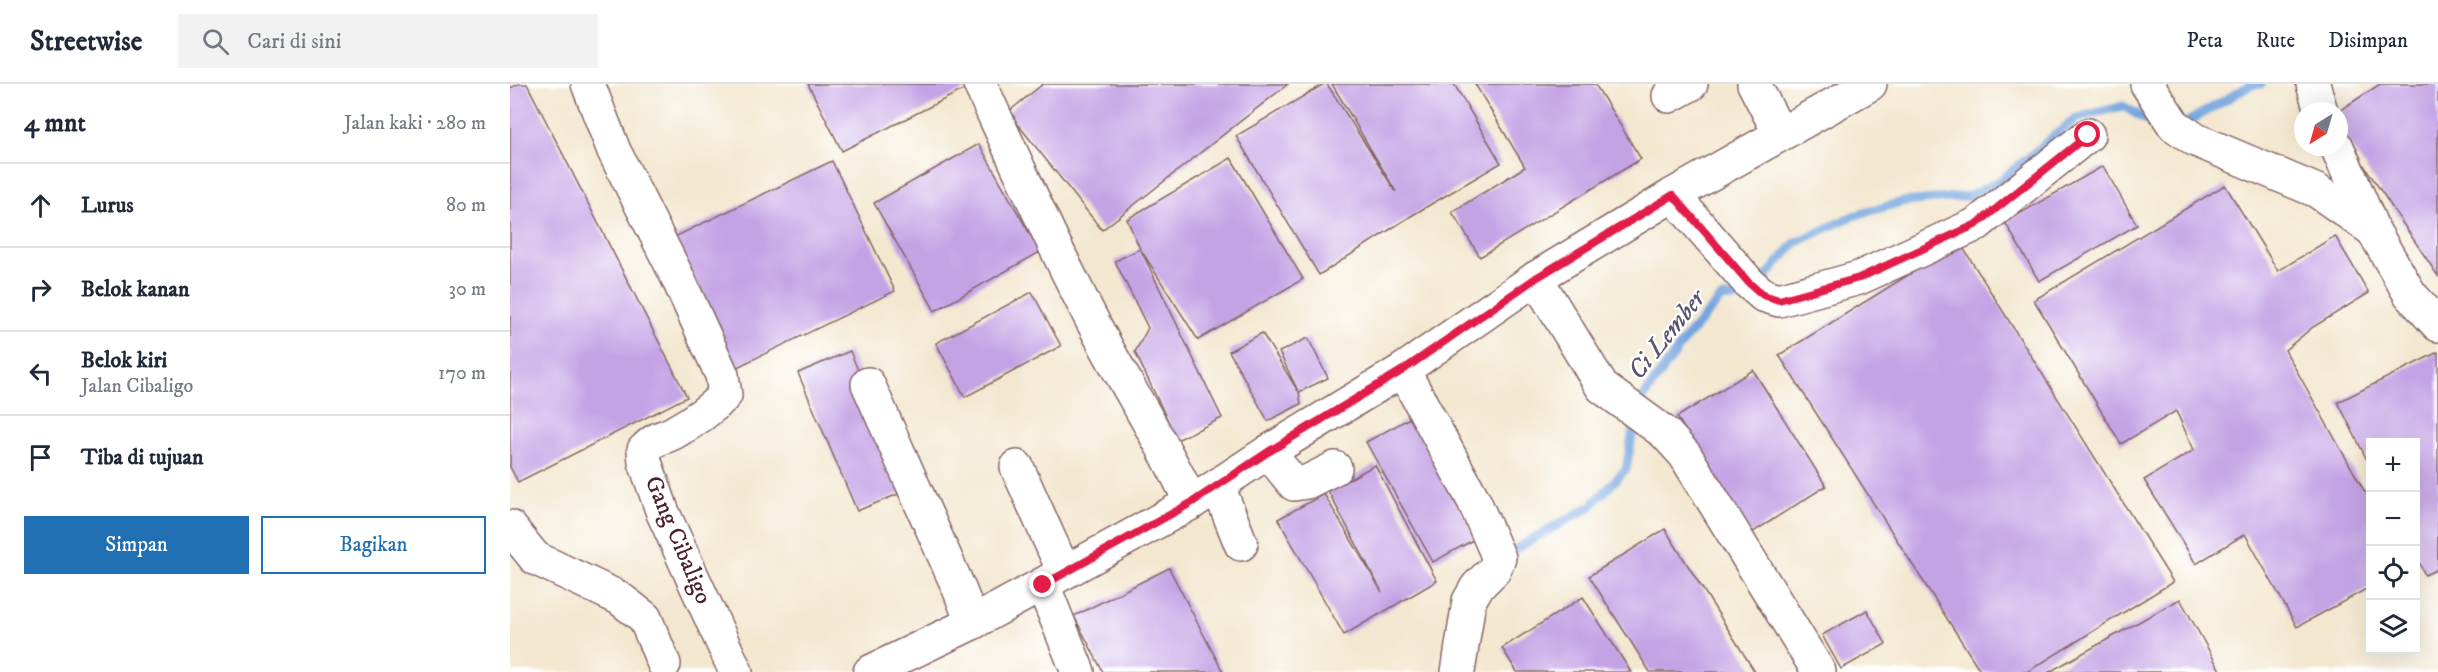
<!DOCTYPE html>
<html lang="id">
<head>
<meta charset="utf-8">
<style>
  :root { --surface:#fff; --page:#f2f2f3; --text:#1f2937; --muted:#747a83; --line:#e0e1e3; --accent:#1f6fb2 }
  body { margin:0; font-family:"IM FELL DW Pica",serif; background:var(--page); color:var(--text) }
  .controls { position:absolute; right:18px; bottom:18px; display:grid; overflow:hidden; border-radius:0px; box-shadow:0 6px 24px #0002 }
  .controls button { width:54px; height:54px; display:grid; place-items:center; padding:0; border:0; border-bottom:2px solid var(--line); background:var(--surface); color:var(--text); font:30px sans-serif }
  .compass { position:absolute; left:1784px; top:18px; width:54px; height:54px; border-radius:50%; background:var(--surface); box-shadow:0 6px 24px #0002; rotate:217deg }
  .stop { position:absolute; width:18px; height:18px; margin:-14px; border:4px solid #e11d48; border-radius:50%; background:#fff }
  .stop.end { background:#e11d48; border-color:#fff; box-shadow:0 2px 6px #0008 }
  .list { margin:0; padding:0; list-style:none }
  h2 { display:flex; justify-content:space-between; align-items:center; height:78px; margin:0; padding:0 24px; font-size:26px }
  h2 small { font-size:20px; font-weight:400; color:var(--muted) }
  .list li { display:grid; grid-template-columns:39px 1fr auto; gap:18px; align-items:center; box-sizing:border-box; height:84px; padding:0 24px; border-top:2px solid var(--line) }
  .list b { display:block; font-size:22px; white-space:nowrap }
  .list p { margin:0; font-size:20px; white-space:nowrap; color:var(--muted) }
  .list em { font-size:20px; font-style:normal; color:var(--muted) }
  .actions { display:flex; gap:12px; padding:18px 24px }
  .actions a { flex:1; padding:14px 0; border:2px solid var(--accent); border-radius:0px; text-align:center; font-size:21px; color:var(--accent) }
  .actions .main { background:var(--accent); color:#fff }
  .icon { flex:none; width:33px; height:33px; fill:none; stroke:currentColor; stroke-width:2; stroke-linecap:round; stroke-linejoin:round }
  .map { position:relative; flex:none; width:1928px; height:588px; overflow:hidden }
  header { display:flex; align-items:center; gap:36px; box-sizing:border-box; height:84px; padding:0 30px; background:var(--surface); border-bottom:2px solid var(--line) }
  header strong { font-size:28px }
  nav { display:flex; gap:33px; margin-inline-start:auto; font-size:21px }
  .search { width:420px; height:54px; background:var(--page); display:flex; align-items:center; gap:15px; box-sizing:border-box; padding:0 21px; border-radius:0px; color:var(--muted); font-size:22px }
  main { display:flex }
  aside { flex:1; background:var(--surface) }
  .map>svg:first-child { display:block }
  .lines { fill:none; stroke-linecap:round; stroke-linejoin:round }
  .stream { stroke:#73a4de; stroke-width:9 }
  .building { fill:#c4a3e5 }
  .minor-casing { stroke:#856564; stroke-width:36 }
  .major-casing { stroke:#856564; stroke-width:36 }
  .minor { stroke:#fff; stroke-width:33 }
  .major { stroke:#fff; stroke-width:33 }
  .route { stroke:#e11d48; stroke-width:8 }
  .labels { text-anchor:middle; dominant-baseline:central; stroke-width:4.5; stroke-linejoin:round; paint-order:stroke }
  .street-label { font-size:24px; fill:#4a1f2b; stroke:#fff }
  .water-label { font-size:26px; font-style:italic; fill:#5a5473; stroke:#fff }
</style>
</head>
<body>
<header>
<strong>Streetwise</strong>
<div class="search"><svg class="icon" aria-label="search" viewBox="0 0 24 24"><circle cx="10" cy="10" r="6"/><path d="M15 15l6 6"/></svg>Cari di sini</div>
<nav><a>Peta</a><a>Rute</a><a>Disimpan</a></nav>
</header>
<main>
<aside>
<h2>4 mnt<small>Jalan kaki · 280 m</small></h2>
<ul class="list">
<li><svg class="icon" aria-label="ahead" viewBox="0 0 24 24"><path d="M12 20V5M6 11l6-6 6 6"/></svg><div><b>Lurus</b></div><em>80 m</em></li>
<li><svg class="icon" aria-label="right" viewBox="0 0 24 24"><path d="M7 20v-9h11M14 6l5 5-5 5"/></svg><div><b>Belok kanan</b></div><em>30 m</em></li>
<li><svg class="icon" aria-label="left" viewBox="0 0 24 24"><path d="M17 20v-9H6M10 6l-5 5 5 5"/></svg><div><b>Belok kiri</b><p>Jalan Cibaligo</p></div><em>170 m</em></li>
<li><svg class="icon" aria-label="arrive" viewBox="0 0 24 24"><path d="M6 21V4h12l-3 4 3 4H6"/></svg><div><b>Tiba di tujuan</b></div></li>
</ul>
<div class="actions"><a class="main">Simpan</a><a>Bagikan</a></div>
</aside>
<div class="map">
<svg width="1928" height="588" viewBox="0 0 1928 588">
  <rect width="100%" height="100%" fill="#fff"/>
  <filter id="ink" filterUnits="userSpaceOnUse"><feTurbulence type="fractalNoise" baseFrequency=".0167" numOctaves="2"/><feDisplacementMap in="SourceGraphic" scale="12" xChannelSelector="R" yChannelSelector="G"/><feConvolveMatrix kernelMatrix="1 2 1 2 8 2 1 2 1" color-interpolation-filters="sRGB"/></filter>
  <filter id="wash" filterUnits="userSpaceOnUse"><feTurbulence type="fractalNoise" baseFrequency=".008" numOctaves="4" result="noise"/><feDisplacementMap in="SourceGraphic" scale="24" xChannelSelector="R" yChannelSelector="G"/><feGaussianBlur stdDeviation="1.35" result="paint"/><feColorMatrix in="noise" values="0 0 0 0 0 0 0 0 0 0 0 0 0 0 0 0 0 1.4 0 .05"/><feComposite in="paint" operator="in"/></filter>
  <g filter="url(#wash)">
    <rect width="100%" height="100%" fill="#f3e7cf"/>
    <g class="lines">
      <g class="stream">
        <polyline points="1674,40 1741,1 1751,0"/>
        <polyline points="1249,201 1285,159 1343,132 1392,118 1460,112 1491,96 1566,34 1613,22 1647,42 1654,41"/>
        <polyline points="1127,322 1176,254 1211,214 1240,212"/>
        <polyline points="993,472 1081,422 1116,385 1125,335"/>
      </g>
    </g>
    <g id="blocks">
      <g class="building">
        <polygon points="8,0 17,0 177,313 8,398 0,383 0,4"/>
        <polygon points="298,0 457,0 459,3 332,67"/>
        <polygon points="533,0 778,0 592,146 498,28"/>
        <polygon points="814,0 817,0 886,108 822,0 944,0 991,79 901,132 809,191 726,52"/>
        <polygon points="965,0 1085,0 1131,75 970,173 942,128 1015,83"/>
        <polygon points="1870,0 1928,0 1928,192 1829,44 1829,27"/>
        <polygon points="469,60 530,168 425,227 364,119"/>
        <polygon points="721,74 793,195 688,256 631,166 712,334 667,356 625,268 638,244 605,177 630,165 617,135"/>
        <polygon points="322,77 385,207 217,288 154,158"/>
        <polygon points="1593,82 1627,141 1529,197 1495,138"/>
        <polygon points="1715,101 1768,187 1825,152 1859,209 1803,243 1775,266 1860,417 1860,503 1787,543 1735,450 1686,480 1634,396 1684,366 1666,327 1611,360 1524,216"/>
        <polygon points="1450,159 1663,498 1517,588 1471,588 1269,271"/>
        <polygon points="522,208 551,262 455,313 426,259"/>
        <polygon points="752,249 788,307 769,268 798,254 818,294 789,308 791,320 758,337 719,267"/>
        <polygon points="340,267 398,406 347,427 288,289"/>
        <polygon points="1928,268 1928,485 1915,491 1906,472 1906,358 1860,358 1860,382 1828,318"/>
        <polygon points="1243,286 1316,402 1240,450 1167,333"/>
        <polygon points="900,334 967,454 923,478 856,358"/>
        <polygon points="865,381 927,497 834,551 768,435 814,410 872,508 818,407"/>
        <polygon points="1155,445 1245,588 1140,588 1079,492"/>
        <polygon points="659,484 713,588 593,588 564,532"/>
        <polygon points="1073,513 1121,588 1007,588 992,564"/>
        <polygon points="1670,515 1711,588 1539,588"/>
        <polygon points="1357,526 1376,560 1331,585 1312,551"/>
      </g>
    </g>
  </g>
  <g filter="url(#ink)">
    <use href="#blocks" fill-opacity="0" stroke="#856564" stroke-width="1.5"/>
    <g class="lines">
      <g class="minor-casing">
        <g id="minor">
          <path d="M 78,0 L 104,67 L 166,190 L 212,291 L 215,311 C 199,327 183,338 163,349 C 149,356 148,352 134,366 L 135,378 L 153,429 L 226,588"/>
          <path d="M 470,0 C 510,87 549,175 594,259 C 623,313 656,364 681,419"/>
          <polyline points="1244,0 1270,50"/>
          <polyline points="1637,0 1664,41 1686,56 1807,107 1863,146"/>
          <polyline points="1803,0 1811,27"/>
          <polyline points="1159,12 1181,0"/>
          <polyline points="1827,63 1863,146 1900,210 1928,241"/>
          <polyline points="1163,111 1239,199 1253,211 1269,216 1349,194 1467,140 1578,51"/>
          <polyline points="1026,194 1092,303 1155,349 1175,371 1309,588"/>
          <polyline points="893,286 964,417 989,474 984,486 967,503 959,517 948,588"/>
          <polyline points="358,300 450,507 462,539"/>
          <polyline points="758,368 784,400 797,398 825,384"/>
          <polyline points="507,383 554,488"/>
          <polyline points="708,402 731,460"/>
          <polyline points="0,443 25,474 109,514 135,534 154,580"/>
          <polyline points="533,501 568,588"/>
        </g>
      </g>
      <g class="major-casing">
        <polyline id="major" points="360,588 462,539 681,419 758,368 893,286 1026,194 1163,111 1360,0"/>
      </g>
      <use href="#minor" class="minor"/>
      <use href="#major" class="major"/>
    </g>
  </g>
  <g class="lines" filter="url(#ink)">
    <polyline class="route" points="533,501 681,419 758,368 893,286 1026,194 1163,111 1239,199 1253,211 1269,216 1349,194 1467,140 1578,51"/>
  </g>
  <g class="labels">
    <g class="street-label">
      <text transform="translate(168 456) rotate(67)">Gang Cibaligo</text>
    </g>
    <g class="water-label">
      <text transform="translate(1157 251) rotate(-51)">Ci Lember</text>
    </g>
  </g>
</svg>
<div class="controls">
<button>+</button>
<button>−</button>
<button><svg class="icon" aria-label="locate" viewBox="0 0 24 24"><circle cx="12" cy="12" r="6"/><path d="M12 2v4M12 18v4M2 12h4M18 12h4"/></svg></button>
<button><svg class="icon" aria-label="layers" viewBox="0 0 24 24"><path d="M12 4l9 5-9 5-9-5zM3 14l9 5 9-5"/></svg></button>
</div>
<svg class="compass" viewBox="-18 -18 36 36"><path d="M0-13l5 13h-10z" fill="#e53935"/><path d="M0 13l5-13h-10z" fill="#747a83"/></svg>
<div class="stop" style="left:1578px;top:51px"></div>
<div class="stop end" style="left:533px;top:501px"></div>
</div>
</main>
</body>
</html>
